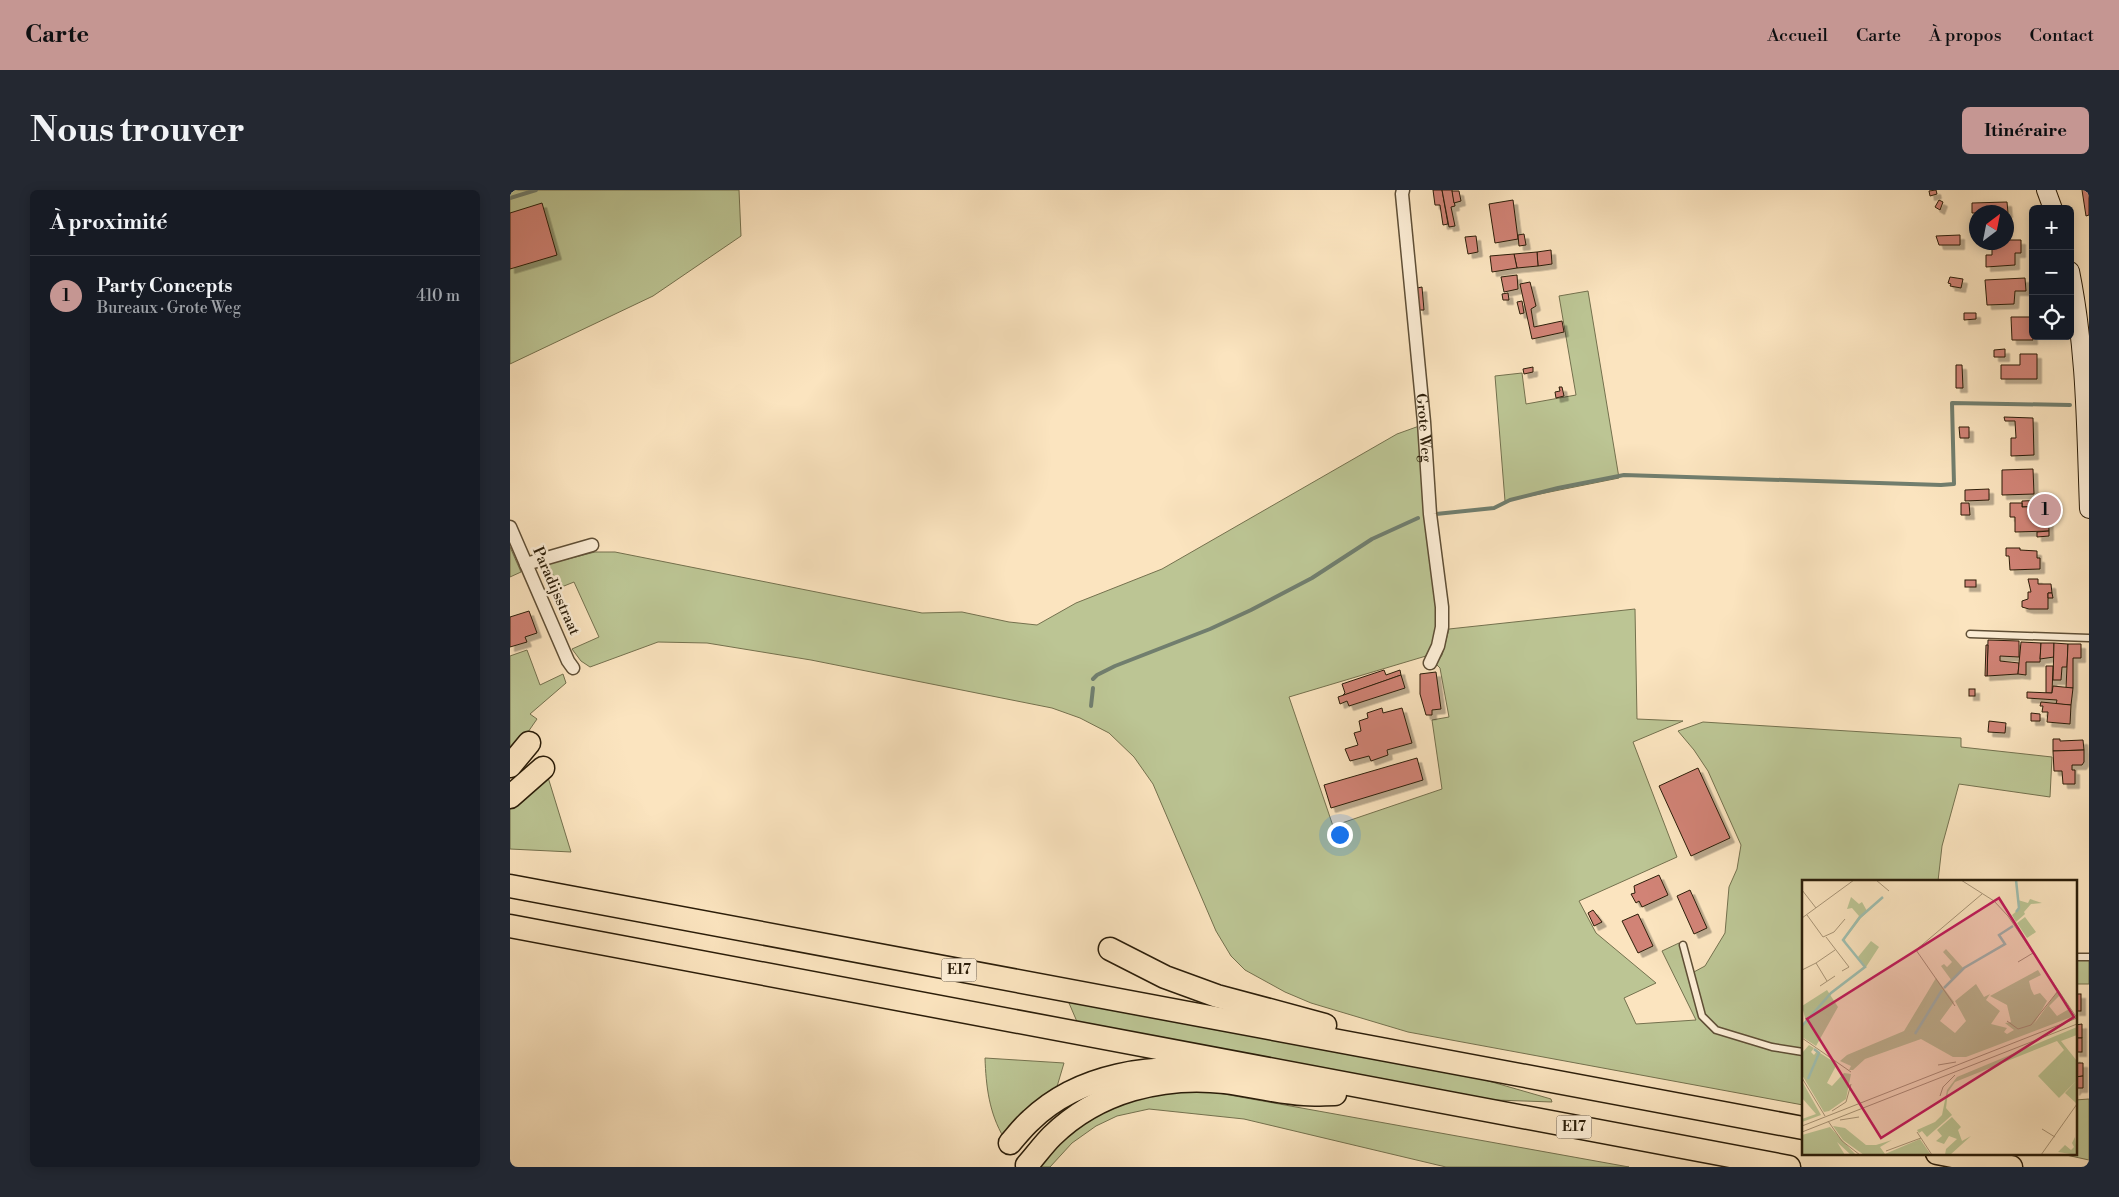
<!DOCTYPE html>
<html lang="fr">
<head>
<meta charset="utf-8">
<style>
  :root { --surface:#171b24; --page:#242831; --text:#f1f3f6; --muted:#9ea1a6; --line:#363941; --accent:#c59692 }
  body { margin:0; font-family:"Libre Bodoni",serif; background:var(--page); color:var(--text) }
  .controls { position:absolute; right:15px; top:15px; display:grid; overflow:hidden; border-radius:8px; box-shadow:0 2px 12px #0003 }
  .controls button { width:45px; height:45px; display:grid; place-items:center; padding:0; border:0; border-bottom:1px solid var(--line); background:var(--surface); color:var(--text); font:25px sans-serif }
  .compass { position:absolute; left:1459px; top:15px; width:45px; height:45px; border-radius:50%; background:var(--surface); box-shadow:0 2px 12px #0003; rotate:32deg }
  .you { position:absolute; left:829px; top:644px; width:18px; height:18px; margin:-12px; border:4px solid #fff; border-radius:50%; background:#1a73e8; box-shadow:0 0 0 8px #1a73e833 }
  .badge { display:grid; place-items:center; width:32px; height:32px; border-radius:50%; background:var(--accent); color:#111; font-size:16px; font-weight:700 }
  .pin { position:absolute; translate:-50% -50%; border:2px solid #fff; box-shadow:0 1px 5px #0006 }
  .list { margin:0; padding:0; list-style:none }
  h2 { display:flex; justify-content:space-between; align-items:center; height:65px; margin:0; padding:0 20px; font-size:21px }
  h2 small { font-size:16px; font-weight:400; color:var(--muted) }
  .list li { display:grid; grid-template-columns:32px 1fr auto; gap:15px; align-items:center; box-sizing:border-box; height:80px; padding:0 20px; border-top:1px solid var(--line) }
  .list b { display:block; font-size:19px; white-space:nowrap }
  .list p { margin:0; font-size:16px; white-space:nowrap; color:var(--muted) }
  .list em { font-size:16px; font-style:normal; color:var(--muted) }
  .icon { flex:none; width:28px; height:28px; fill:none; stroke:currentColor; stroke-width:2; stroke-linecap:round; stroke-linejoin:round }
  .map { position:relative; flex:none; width:1579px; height:977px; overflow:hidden; border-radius:8px }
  header { display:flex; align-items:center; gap:30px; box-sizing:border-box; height:70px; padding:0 25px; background:var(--accent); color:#111 }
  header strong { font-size:24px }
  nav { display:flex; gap:28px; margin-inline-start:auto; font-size:18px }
  .intro { display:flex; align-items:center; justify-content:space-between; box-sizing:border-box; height:120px; padding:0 30px }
  h1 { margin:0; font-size:35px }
  .button { padding:12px 22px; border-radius:8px; background:var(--accent); color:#111; font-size:18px; font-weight:700 }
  main { display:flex; gap:30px; padding:0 30px }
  aside { flex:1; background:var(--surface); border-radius:8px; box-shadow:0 2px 12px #0003 }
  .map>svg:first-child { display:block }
  .green { fill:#bcc594; stroke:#74714e }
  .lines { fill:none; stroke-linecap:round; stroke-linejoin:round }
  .stream { stroke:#717e6e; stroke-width:4 }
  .building { fill:#d18376; stroke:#2b1d09; filter:url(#shadow) }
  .service-casing { stroke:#5f4f36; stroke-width:9 }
  .minor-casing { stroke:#5f4f36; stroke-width:15 }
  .secondary-casing { stroke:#2b1d09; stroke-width:20 }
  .motorway-casing { stroke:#2b1d09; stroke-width:25 }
  .service { stroke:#fcedd5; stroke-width:6 }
  .minor { stroke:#fcedd5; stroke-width:12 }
  .secondary { stroke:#fcedd5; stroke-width:18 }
  .motorway { stroke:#fbe4bf; stroke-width:22 }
  .labels { text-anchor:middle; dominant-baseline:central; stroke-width:5; stroke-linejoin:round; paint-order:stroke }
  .shield { fill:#fcedd5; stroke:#6a5b46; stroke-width:1 }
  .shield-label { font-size:14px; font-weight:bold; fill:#2b1d09 }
  .street-label { font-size:15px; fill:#2b1d09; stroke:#fcedd5 }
  .inset-river { fill:none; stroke:#9fbfb1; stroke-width:2.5 }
  .inset-road { fill:none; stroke:#a89476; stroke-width:1 }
  .view { fill:#c2185b; fill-opacity:0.15; stroke:#c2185b; stroke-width:2.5 }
  .inset-edge { fill:none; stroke:#2b1d09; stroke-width:2.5 }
</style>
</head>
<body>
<header>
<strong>Carte</strong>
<nav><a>Accueil</a><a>Carte</a><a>À propos</a><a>Contact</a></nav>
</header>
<div class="intro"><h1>Nous trouver</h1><a class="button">Itinéraire</a></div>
<main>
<aside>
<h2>À proximité<small></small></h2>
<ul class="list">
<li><span class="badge">1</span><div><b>Party Concepts</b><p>Bureaux · Grote Weg</p></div><em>410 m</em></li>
</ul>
</aside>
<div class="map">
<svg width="1579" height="977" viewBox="0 0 1579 977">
  <defs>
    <filter id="shadow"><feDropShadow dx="4.5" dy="4.5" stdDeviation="0" flood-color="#0004"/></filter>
  </defs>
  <rect width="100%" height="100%" fill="#fbe4bf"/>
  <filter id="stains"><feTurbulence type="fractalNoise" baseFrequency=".004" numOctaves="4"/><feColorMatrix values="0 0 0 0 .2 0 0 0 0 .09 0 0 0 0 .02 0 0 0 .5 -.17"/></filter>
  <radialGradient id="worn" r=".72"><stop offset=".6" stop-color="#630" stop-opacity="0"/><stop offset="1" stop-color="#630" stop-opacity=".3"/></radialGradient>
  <g class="green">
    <polygon points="0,0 229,0 231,46 143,106 0,174"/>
    <polygon points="1078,101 1109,288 995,311 985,186 1012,183 1016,214 1066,205 1049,106"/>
    <polygon points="912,235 931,431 927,446 916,466 779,507 823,636 932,599 922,530 939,527 930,478 926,474 932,465 939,439 1125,419 1127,529 1173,531 1123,552 1167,667 1069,711 1086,743 1146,793 1114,808 1126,834 1186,830 1152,761 1169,753 1182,783 1195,776 1215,743 1219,697 1227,679 1231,655 1198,581 1184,560 1168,541 1193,532 1451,548 1451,557 1542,567 1540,607 1449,594 1432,656 1428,691 1293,691 1293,915 898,842 801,813 775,802 735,780 721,766 706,741 643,594 624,567 599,543 570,528 542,518 301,470 197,453 148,452 80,477 71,471 62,459 89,447 64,392 49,398 38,374 85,362 105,362 412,423 452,422 499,432 527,435 566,413 652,379 887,244"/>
    <polygon points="0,357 11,382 0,387"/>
    <polygon points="17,460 30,495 53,484 56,493 20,524 27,529 0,568 0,466"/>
    <polygon points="37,584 61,662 0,659 0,616"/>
    <polygon points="1572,768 1579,770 1579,794 1565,794 1565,770"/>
    <polygon points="556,806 961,886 1041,909 1042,912 985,910 841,885 568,834"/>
    <path d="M 475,868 L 554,873 L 546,900 L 494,948 C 479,923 476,896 475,868 Z"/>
    <polygon points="697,901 1119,977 936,977 734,929 639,919 607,926 586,936 562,953 540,977 527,977 562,938 584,922 643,903"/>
    <polygon points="1579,909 1579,970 1547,963 1565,963 1565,910"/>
  </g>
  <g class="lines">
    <g class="stream">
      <polyline points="0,8 26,0"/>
      <polyline points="926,324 984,318 1000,310 1048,298 1114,285 1431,295 1444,294 1442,213 1560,215"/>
      <polyline points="583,489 587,485 605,476 700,439 741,420 802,388 862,349 908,328"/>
      <polyline points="581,516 583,498"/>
    </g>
  </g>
  <g class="building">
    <polygon points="923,0 932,0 938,34 933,35 930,15 925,15"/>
    <polygon points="932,0 942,0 945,16 941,17 945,36 939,37"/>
    <polygon points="1426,0 1427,4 1420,6 1419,1"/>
    <polygon points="1572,0 1579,0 1579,25 1576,26"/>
    <polygon points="942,1 949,1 951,11 944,13"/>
    <polygon points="1003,10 1008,49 985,53 979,14"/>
    <polygon points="1429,10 1433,12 1430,20 1425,17"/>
    <polygon points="1497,12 1498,23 1462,23 1462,13"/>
    <polygon points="32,13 47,65 0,79 0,23"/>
    <polygon points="1014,44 1016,55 1009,56 1008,45"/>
    <polygon points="1450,45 1450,55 1429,55 1426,46"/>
    <polygon points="966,46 968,62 958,64 955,47"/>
    <polygon points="1496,50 1511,50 1511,63 1505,63 1505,75 1476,77 1476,65 1482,65 1482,52 1496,52"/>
    <polygon points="1041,60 1042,74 1028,76 1027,62"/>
    <polygon points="1027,62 1028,76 1007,78 1004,64"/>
    <polygon points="1004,64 1007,78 982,82 980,66"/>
    <polygon points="1007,85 1008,99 994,102 991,87"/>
    <polygon points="1440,87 1453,89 1451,98 1440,96 1441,94 1438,93"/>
    <polygon points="1515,88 1516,101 1505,101 1504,114 1477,115 1475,90"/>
    <polygon points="1020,92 1026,116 1021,119 1024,137 1052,131 1054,142 1022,149 1010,94"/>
    <polygon points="912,97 914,120 909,120 907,98"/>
    <polygon points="998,103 999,110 993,110 992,104"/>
    <polygon points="1012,111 1014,123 1010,124 1007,112"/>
    <polygon points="1454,123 1466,123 1466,129 1454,130"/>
    <polygon points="1501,127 1522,127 1523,150 1502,150"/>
    <polygon points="1495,159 1495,167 1484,167 1484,160"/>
    <polygon points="1510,164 1527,164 1527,189 1491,189 1491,175 1510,175"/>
    <polygon points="1446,175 1452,175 1453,198 1446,198"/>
    <polygon points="1023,177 1023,182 1014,184 1013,179"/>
    <polygon points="1049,197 1052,197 1054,206 1046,208 1045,202 1050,201"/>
    <polygon points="1494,227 1523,228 1524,265 1501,266 1501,248 1506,248 1505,231 1495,231"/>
    <polygon points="1449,237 1459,237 1459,248 1450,248"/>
    <polygon points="1523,279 1524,304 1492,305 1492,280"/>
    <polygon points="1479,299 1479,310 1455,311 1455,300"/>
    <polygon points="1538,310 1538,316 1512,317 1512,311"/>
    <polygon points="1451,313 1459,313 1460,325 1451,325"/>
    <polygon points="1500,313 1512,313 1512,317 1538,316 1539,341 1505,342 1505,327 1500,327"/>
    <polygon points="1539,341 1539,346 1527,347 1527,342"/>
    <polygon points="1496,358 1510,358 1510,360 1527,361 1527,368 1530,368 1530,379 1500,380 1499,366 1496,366"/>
    <polygon points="1518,389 1528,389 1528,394 1541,394 1542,403 1538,403 1538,419 1519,419 1512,417 1512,411 1518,409 1518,402 1521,402"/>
    <rect x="1455" y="390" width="11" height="7"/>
    <polygon points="1538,403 1542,403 1543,408 1538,408"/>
    <polygon points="19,421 27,443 15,447 17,452 0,457 0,427"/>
    <polygon points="1478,450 1509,451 1509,467 1490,466 1490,471 1509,473 1508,484 1477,486"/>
    <polygon points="1511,452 1531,453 1530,472 1516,472 1516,485 1508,484"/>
    <polygon points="1531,453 1544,453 1544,467 1530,469"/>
    <polygon points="1544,453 1558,454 1557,477 1552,477 1551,490 1543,490"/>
    <polygon points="1558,454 1571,454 1571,468 1563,468 1563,498 1556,498"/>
    <polygon points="1476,455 1478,455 1477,486 1475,486"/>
    <polygon points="1536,476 1543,476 1542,503 1536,503"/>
    <polygon points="874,480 876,485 890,480 891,485 832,506 835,503 832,494"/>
    <polygon points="926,482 931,519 922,520 922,525 916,525 910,504 910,484"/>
    <polygon points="891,485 895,498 839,516 837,511 830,514 828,507"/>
    <polygon points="1543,496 1563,498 1561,515 1546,514 1547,510 1517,508 1517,502 1542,503"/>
    <rect x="1459" y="499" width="6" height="7"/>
    <polygon points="1531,512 1561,515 1560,534 1537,532 1538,522 1532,522 1533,516 1530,516"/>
    <polygon points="872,518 873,523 892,518 902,553 877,560 878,565 861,571 859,566 840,571 835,559 848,555 844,543 851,541 849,531 858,528 857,523"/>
    <polygon points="1521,523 1530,524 1530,531 1521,531"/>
    <polygon points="1479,531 1496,533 1495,543 1478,542"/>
    <polygon points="1543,549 1550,549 1550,551 1573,550 1574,560 1543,561"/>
    <polygon points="1574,560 1574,572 1572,575 1562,575 1562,580 1565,580 1565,594 1553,594 1552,581 1544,581 1543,561"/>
    <polygon points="907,568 913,590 821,618 814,595"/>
    <polygon points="1188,578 1220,648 1181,666 1149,596"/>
    <polygon points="1149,685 1158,705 1132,717 1129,711 1126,713 1121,704 1125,703 1124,696"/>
    <polygon points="1180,700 1197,738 1184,744 1167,706"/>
    <polygon points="1083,720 1092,732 1084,736 1078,723"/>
    <polygon points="1128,724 1143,756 1128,763 1112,731"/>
    <rect x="1565" y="804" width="6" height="17"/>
    <polygon points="1572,834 1572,848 1565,848 1565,835"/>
    <rect x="1565" y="848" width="7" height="14"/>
    <polygon points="1565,867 1567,873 1573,873 1573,886 1565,887"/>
    <polygon points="1573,886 1573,898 1567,898 1565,901 1565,887"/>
  </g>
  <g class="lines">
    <g class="service-casing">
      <g id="service">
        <polyline points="1460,444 1579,448"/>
        <polyline points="1173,755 1192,826 1206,840 1262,857 1293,862"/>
        <polyline points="1565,767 1579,767"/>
      </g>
    </g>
    <g class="minor-casing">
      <g id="minor">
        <path id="s1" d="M 893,0 L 892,4 L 914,232 L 920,324 L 932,417 L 932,437 L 928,456 L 920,473"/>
        <polyline points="0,337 58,471 63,478"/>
        <polyline points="16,374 82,355"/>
      </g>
    </g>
    <g class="secondary-casing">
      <g id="secondary">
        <polyline points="1536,0 1543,19"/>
        <path d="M 1560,81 C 1576,160 1576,238 1579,319"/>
      </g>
    </g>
    <g class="motorway-casing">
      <g id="motorway">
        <polyline points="0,576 19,553"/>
        <polyline points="0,607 33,578"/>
        <polyline points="0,696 1293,938"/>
        <polyline points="0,736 1279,977"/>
        <polyline points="600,759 655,787 707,806 815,835"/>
        <path d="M 500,953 C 507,945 513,937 521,930 C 569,884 643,873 706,882"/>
        <polyline points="1427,963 1501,977"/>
        <path d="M 517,975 C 526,965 533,955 542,946 C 588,901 653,885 715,892 C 741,895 768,903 794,904 C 804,905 815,904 825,904"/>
      </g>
    </g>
    <use href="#service" class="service"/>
    <use href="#minor" class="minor"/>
    <use href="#secondary" class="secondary"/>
    <use href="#motorway" class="motorway"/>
  </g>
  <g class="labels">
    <g class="shield">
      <rect x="431.5" y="768.5" width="35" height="23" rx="4"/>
      <rect x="1046.5" y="925.5" width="35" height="23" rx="4"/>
    </g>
    <g class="shield-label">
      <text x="449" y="780">E17</text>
      <text x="1064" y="937">E17</text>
    </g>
    <g class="street-label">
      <text stroke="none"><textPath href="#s1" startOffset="239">Grote Weg</textPath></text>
      <text transform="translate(46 401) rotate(66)">Paradijsstraat</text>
    </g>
  </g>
  <g transform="translate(1292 690)">
    <rect width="275" height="275" fill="#fbe4bf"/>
    <path d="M 49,17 L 57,24 L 60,22 L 65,31 L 80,19 L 59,38 L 43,59 L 44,65 L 41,59 L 57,36 L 50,28 L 45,29 ZM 228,19 L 240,23 L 229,24 L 222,32 L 223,34 L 214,42 L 210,35 L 217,29 L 216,20 L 226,23 ZM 223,37 L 234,52 L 225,58 L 215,43 ZM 69,61 L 77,67 L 64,87 L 56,77 ZM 144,69 L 162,89 L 150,101 L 139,86 L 142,84 L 145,87 L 150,82 L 141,72 ZM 236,90 L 239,95 L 227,101 L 229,109 L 232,115 L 238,113 L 245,121 L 232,144 L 255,112 L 258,115 L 247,126 L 255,136 L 267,129 L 272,136 L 164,177 L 151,177 L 119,159 L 63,179 L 51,190 L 47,190 L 49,186 L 38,181 L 45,175 L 102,151 L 134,98 L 152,122 L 138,141 L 153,153 L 164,141 L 153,121 L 174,104 L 182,117 L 188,114 L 184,120 L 198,131 L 189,144 L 205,148 L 202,152 L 205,154 L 212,150 L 203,143 L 209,142 L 205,125 L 188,116 ZM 25,110 L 36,127 L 14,166 L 0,157 L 0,145 L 4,142 L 0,126 ZM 275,147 L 275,155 L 259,161 L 275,181 L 274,223 L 263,213 L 274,201 L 257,218 L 236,196 L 262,170 L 255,161 L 153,202 L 146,212 L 144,228 L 150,235 L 125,257 L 120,251 L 117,253 L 115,250 L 133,242 L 140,235 L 145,210 L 155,197 ZM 7,165 L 12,168 L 9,172 L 12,175 L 15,171 L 35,184 L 25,203 L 30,206 L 42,193 L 49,194 L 44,219 L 27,231 L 22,232 L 0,195 L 0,173 ZM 0,201 L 19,235 L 0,242 L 0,239 L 14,234 L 0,218 ZM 150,237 L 159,247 L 156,250 L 160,261 L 169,256 L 148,275 L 143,275 L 144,269 L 155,259 L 147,256 L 142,264 L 134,261 L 140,256 L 135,250 ZM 31,246 L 43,248 L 64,265 L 74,265 L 90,260 L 78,267 L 83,274 L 118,259 L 129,275 L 62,275 L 41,260 ZM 28,247 L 54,275 L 49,275 L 35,262 L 43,275 L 0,275 L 0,255 ZM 273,257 L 275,275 L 256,272 L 263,265 L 269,270 L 272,267 L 270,263 Z" fill="#bcc594"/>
    <path class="inset-river" d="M 214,32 L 217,28 L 214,0M 142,108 L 162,88 L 203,64 L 197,55 L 211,46M 0,146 L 29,113 L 63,87 L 41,60 L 58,37 L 81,17M 113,154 L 140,110M 6,199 L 17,173 L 12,169"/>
    <path class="inset-road" d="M 74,0 L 87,11M 159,0 L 192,21 L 206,36 L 275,138M 0,10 L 14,28M 5,35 L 21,57 L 32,52 L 43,39M 0,38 L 52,0M 24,57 L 47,87 L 40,91M 216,82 L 231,73M 0,90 L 14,83M 25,101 L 14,83 L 33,70M 18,106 L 33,96M 153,126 L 114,70 L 180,14M 205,141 L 216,149 L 229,145 L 256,111M 0,158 L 49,192M 136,185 L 154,182M 0,198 L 23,236M 138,216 L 141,207 L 153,195M 30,231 L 44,222 L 49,204M 38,240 L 57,237M 26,241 L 40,261 L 58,275M 0,246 L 275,138M 240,249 L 253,257M 0,252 L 275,144M 115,252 L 130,275M 84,271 L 119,258M 239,275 L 275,224"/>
    <path class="view" d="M 197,18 L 272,137 L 79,258 L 5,139 Z"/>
    <rect width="275" height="275" class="inset-edge"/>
  </g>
  <rect width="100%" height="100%" filter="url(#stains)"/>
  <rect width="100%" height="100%" fill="url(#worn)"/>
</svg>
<div class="controls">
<button>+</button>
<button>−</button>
<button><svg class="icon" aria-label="locate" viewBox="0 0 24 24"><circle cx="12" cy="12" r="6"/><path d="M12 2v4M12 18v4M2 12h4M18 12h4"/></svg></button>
</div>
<svg class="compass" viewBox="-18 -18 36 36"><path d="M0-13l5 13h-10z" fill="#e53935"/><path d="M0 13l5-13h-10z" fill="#9ea1a6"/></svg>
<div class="you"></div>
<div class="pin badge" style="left:1535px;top:320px">1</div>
</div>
</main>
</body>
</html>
